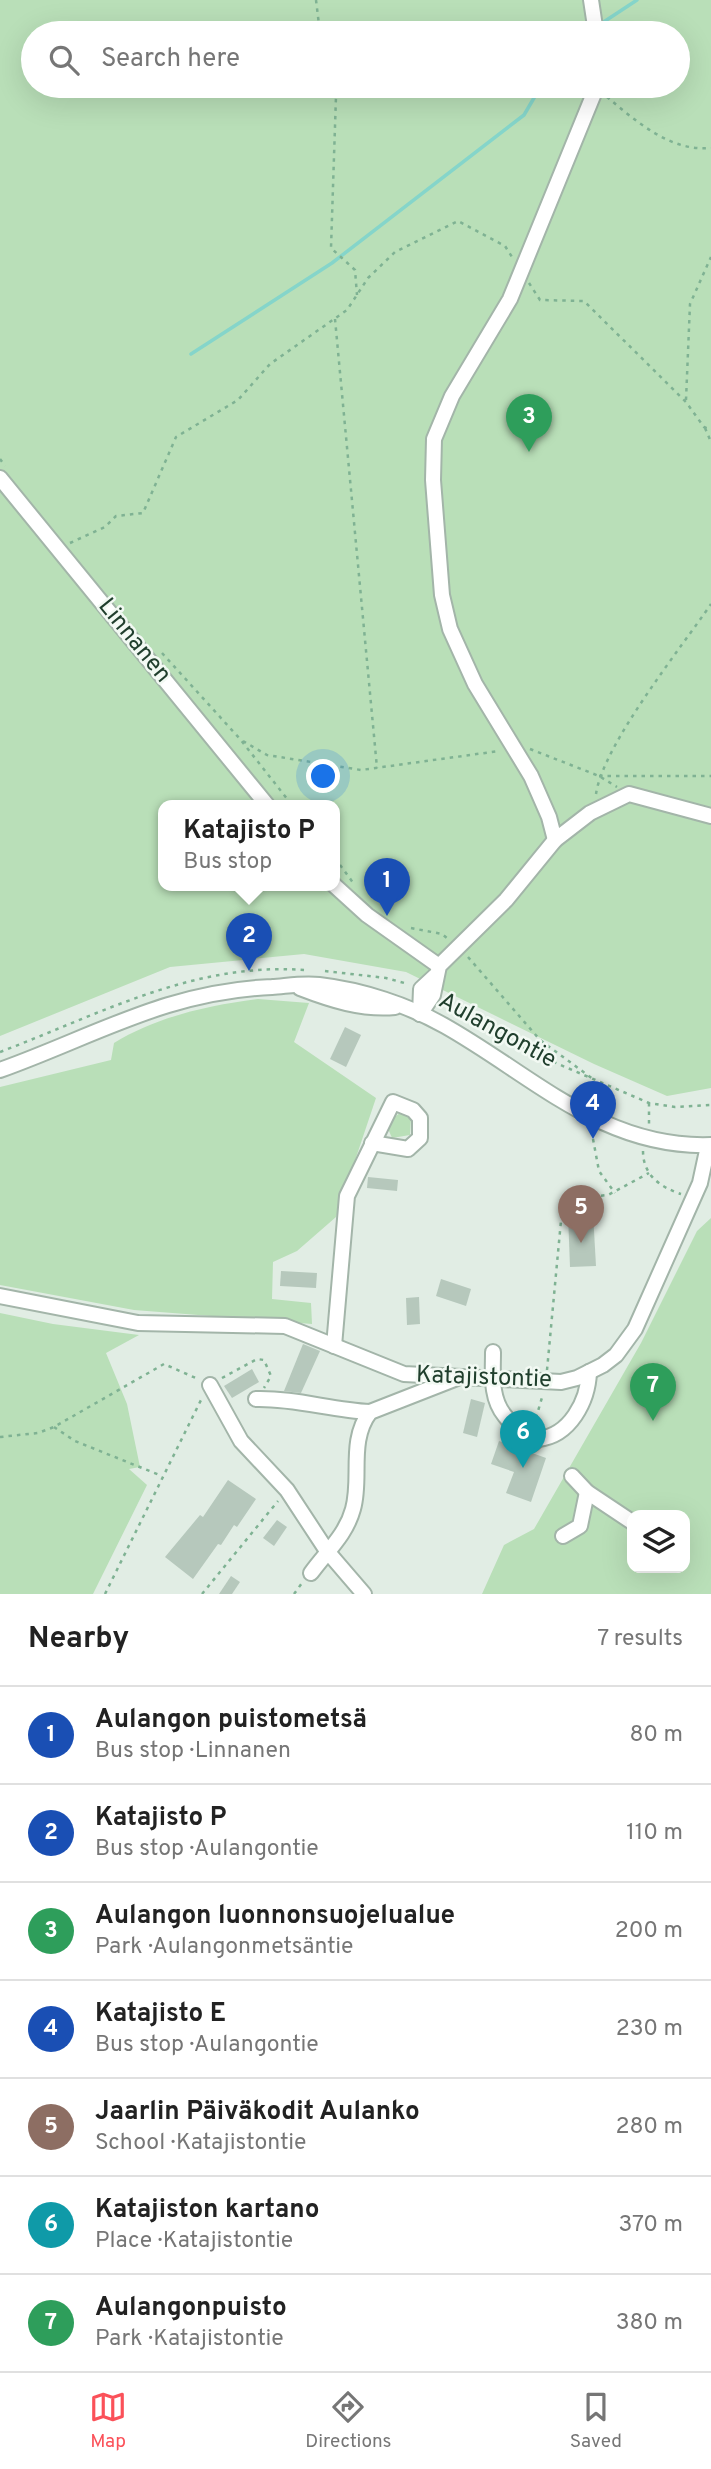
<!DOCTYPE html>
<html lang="en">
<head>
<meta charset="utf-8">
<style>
  :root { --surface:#fff; --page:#f6f6f6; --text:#222; --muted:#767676; --line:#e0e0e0; --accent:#fb5159 }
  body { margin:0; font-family:Overpass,sans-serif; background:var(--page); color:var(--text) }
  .controls { position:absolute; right:21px; bottom:21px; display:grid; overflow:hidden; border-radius:14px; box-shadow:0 7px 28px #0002 }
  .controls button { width:63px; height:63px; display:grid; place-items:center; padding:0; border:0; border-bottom:2px solid var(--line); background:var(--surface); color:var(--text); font:35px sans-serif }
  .you { position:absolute; left:324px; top:777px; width:24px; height:24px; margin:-18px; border:5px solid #fff; border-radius:50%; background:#1a73e8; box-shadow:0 0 0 10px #1a73e833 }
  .badge { display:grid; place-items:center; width:46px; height:46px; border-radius:50%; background:var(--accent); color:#fff; font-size:23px; font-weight:700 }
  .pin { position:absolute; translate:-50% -58px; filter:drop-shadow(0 2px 4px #0008) }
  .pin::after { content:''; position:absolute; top:37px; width:24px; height:21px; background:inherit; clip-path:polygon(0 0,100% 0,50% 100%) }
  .popup { position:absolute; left:158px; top:800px; width:182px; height:91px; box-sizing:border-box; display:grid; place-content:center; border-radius:14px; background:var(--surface); filter:drop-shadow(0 2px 5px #0005); font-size:23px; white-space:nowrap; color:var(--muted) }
  .popup b { font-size:26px; color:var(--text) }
  .popup::after { content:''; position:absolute; left:50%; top:100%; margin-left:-14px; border:14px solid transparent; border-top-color:var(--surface) }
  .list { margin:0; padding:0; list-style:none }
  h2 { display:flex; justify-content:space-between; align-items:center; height:91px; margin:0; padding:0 28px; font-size:30px }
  h2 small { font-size:23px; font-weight:400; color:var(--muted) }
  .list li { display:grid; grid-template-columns:46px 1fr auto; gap:21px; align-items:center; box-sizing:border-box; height:98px; padding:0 28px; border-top:2px solid var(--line) }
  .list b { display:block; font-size:26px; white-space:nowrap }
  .list p { margin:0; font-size:23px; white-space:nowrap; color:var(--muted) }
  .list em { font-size:23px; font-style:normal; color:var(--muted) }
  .icon { flex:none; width:38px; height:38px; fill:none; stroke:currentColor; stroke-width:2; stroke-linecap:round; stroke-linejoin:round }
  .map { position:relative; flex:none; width:711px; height:1594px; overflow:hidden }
  .search { position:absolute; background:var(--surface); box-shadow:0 7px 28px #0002; left:21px; right:21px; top:21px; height:77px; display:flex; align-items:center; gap:18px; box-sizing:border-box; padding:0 24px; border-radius:38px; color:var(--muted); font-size:26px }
  .sheet { height:777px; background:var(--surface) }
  nav { display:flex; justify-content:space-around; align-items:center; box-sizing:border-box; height:98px; border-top:2px solid var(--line); background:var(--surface); font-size:19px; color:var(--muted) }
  nav a { display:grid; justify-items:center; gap:4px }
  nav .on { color:var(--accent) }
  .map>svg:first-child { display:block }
  .green { fill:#b9dfb8; fill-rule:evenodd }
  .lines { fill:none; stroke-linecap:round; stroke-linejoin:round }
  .stream { stroke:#85d5ca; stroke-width:3.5 }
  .building { fill:#b6c8bc }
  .minor-casing { stroke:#a3b5a9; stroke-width:18 }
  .path { stroke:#7fb293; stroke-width:2.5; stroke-dasharray:3.5 5; stroke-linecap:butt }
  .minor { stroke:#fff; stroke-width:14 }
  .labels { text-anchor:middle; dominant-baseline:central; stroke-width:5; stroke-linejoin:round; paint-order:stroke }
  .street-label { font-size:24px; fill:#203f2d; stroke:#f2f9f3 }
</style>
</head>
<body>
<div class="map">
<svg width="711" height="1594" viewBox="0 0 711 1594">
  <rect width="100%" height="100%" fill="#e1ede4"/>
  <g class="green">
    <path d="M 0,0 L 711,0 L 711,1088 L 667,1096 L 594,1064 L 406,972 L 304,954 L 170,967 L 0,1036 ZM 33,33 L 678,33 L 678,86 L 33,86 ZM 163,805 L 335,805 L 335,885 L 163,885 Z"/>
    <path d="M 258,999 L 309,1003 L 294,1042 L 376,1098 L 336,1217 L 297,1251 L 273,1262 L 272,1299 L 311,1303 L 312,1324 L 134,1310 L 0,1285 L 0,1087 L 111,1060 L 114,1043 C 156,1017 209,1005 258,999 Z"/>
    <polygon points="401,1112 411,1118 410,1135 392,1138 386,1124"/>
    <path d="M 711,1218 L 711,1594 L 482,1594 L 504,1545 L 534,1529 L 641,1343 L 697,1231 ZM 632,1515 L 685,1515 L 685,1568 L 632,1568 Z"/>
    <polygon points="0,1313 53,1324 139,1335 106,1353 127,1404 140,1467 129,1469 147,1485 93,1594 0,1594"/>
  </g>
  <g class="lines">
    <g class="stream">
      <polyline points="599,25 637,0"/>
      <polyline points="191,354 332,263 524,115 541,86"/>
    </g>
  </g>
  <g class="building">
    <polygon points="345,1027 361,1035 346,1067 330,1059"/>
    <polygon points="368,1177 398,1180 397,1191 367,1188"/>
    <polygon points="593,1213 596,1266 570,1267 568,1214"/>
    <polygon points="281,1271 317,1273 316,1288 280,1286"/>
    <polygon points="441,1279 471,1289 466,1306 436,1296"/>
    <polygon points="419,1297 420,1324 407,1325 406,1298"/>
    <polygon points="303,1344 320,1351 301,1393 284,1391"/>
    <polygon points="252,1369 259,1382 232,1398 224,1386"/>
    <polygon points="471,1399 485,1403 477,1437 463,1433"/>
    <polygon points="499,1441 546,1458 531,1502 506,1493 514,1472 491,1464"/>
    <polygon points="228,1480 256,1499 237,1527 234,1525 221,1545 218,1544 193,1579 165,1557 200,1515 203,1517"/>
    <polygon points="277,1520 287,1527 274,1546 263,1538"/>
    <polygon points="231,1576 240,1582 232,1594 219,1594"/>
  </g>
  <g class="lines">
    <g class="minor-casing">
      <g id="minor">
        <polyline points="591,0 596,33"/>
        <polyline points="597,86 510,299 452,396 434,439 433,480 442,595 450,629 475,684 531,776 549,817 555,840 590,813 629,794 711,816"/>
        <polyline points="0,478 267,805"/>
        <polyline points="334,885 367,915 439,966"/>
        <path d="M 300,988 C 331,1000 362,1010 395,1007"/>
        <polyline points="420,1014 433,995 439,966 506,900 555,840"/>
        <polyline points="420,1014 421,989 435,976"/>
        <path d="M 0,1070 C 95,1036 167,991 272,987 C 287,986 304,983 319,985 C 362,990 408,1005 445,1026 C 532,1075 603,1149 711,1145"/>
        <polyline points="0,1296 138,1323 285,1326 404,1374 561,1382 577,1378 603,1365 616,1355 635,1329 700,1183 708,1146"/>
        <polyline points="334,1346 347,1196 393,1102 413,1110 420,1118 420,1138 408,1149 372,1143"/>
        <path d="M 493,1352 C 493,1374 490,1398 505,1416 C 513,1426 520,1431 525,1442 L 532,1444 L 538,1439 L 537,1432 L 532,1428 L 523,1434"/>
        <polyline points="210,1385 241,1441 287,1490 327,1551 364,1594"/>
        <path d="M 256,1399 C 295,1398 331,1410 370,1412"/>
        <path d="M 538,1439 C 570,1436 588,1401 589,1372"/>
        <polyline points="572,1476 587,1492 632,1522"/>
        <polyline points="563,1536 580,1526 587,1492"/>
        <path d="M 311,1573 C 327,1551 346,1535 353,1509 C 362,1478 348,1441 370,1412 L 457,1378"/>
      </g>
    </g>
    <g class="path">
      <polyline points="316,0 320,33"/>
      <polyline points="326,86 336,96 331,248 355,270 357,295"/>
      <path d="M 607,97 C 636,121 670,152 711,148"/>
      <polyline points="529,283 540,300 584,301 686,402 704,427 711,430"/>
      <polyline points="335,319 377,768"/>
      <polyline points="686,400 690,304 711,257"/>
      <polyline points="705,428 711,442"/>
      <polyline points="0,459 5,466"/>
      <polyline points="70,543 105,527 116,516 143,513 176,437 238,400 270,364 347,310 368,278 395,252 458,221 505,246 512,257"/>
      <polyline points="162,653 240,739 292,805"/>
      <polyline points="243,741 267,755 361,770 499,751"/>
      <polyline points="530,749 599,776 617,787"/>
      <polyline points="599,776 711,776"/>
      <path d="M 596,794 C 603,745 681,648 711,604"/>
      <polyline points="335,858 354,884"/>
      <polyline points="411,928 442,934 448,939"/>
      <polyline points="468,957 540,1040 593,1079"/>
      <polyline points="325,971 386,978 408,984"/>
      <polyline points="443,999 480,1016 528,1051 649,1103 675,1107 711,1105"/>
      <path d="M 0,1052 C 100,1014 194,962 304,970"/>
      <polyline points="649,1103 649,1124"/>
      <polyline points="593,1139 599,1171 615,1193"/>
      <path d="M 643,1151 C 643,1175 660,1187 681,1194"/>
      <polyline points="547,1370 562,1210 577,1198 608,1195 649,1173"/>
      <polyline points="222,1378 257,1359 264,1360 271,1376 264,1388"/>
      <polyline points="536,1418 543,1394"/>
      <polyline points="54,1427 75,1441 162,1476"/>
      <polyline points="0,1437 38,1433 54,1427 164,1364 198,1379"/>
      <polyline points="105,1594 203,1396"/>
      <polyline points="202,1594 278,1501"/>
      <polyline points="294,1594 302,1583"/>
    </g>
    <use href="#minor" class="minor"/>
  </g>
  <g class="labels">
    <g class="street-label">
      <text transform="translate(134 641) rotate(51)">Linnanen</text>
      <text transform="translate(497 1031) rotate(29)">Aulangontie</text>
      <text transform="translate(484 1378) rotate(2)">Katajistontie</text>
    </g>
  </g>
</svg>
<div class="controls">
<button><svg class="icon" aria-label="layers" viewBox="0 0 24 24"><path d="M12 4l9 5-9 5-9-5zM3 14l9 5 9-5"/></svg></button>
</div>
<div class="you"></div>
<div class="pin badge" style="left:387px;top:916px;background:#1a4fb4">1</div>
<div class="pin badge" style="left:249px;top:971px;background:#1a4fb4">2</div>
<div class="popup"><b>Katajisto P</b>Bus stop</div>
<div class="pin badge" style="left:529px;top:452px;background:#2e9e5b">3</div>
<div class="pin badge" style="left:593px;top:1139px;background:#1a4fb4">4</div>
<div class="pin badge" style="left:581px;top:1243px;background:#8d6e63">5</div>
<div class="pin badge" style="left:523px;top:1468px;background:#0f9aa8">6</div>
<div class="pin badge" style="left:653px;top:1421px;background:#2e9e5b">7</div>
<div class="search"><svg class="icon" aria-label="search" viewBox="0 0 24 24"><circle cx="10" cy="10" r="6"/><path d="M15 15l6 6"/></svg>Search here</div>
</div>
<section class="sheet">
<h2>Nearby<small>7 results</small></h2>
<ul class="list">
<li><span class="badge" style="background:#1a4fb4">1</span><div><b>Aulangon puistometsä</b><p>Bus stop · Linnanen</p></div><em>80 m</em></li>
<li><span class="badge" style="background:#1a4fb4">2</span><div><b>Katajisto P</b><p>Bus stop · Aulangontie</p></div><em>110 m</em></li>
<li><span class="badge" style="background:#2e9e5b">3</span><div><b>Aulangon luonnonsuojelualue</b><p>Park · Aulangonmetsäntie</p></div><em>200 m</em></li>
<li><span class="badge" style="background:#1a4fb4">4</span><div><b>Katajisto E</b><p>Bus stop · Aulangontie</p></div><em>230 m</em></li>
<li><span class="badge" style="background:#8d6e63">5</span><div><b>Jaarlin Päiväkodit Aulanko</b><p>School · Katajistontie</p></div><em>280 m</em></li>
<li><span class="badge" style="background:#0f9aa8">6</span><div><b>Katajiston kartano</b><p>Place · Katajistontie</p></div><em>370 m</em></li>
<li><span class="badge" style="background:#2e9e5b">7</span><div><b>Aulangonpuisto</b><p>Park · Katajistontie</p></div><em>380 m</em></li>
</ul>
</section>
<nav>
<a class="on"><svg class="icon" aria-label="map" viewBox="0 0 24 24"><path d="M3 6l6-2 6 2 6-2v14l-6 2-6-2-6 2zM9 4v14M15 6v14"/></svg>Map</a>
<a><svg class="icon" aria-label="directions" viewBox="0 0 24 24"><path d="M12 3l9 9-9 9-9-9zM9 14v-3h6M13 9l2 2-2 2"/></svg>Directions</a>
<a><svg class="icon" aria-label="saved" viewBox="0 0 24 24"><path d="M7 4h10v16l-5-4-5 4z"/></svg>Saved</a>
</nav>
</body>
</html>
